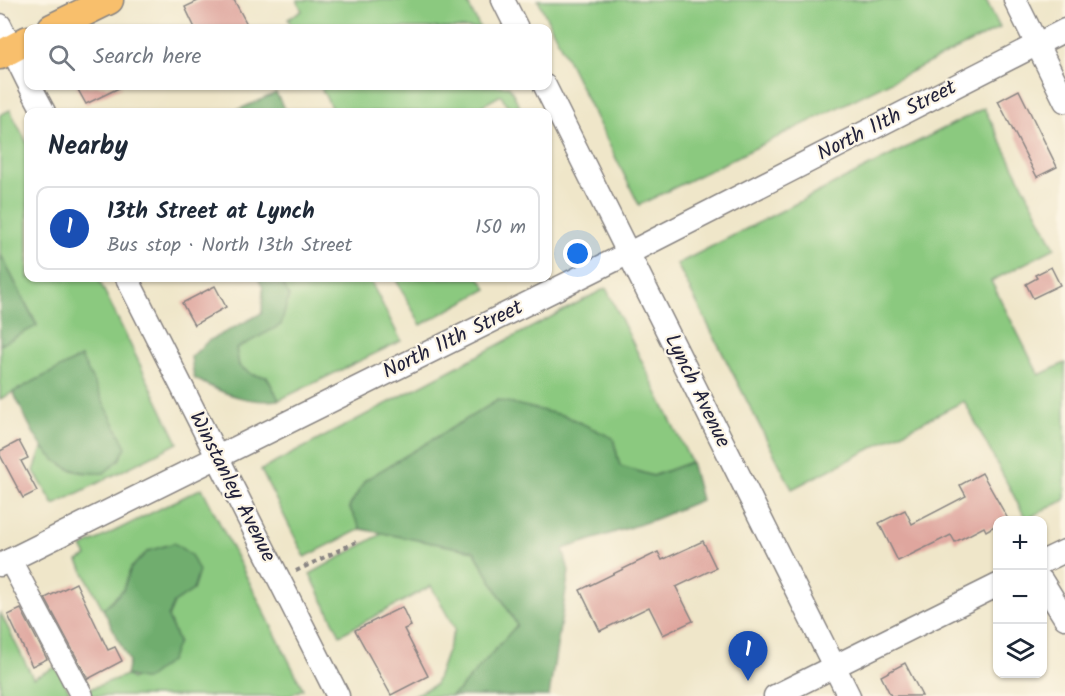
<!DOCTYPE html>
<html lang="en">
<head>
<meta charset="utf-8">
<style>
  :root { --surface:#fff; --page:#f6f6f7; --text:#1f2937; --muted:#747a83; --line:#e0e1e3; --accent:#b5179e }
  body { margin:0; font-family:Kalam,sans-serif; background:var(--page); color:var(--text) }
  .controls { position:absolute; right:18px; bottom:18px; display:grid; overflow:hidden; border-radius:12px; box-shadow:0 2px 4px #0004 }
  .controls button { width:54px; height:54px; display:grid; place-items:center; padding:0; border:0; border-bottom:2px solid var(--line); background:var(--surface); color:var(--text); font:30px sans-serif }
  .you { position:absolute; left:578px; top:254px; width:21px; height:21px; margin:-15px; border:4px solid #fff; border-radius:50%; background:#1a73e8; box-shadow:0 0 0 9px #1a73e833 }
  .badge { display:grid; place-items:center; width:39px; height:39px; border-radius:50%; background:var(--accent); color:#fff; font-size:20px; font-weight:700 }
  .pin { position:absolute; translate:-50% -50px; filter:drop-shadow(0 2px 3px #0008) }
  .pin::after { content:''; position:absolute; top:32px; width:21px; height:18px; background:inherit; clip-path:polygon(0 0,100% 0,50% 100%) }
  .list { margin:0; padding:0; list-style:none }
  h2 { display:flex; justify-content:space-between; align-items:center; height:78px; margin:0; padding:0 24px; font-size:26px }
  h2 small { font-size:20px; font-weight:400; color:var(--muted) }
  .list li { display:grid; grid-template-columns:39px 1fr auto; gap:18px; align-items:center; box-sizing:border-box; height:84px; margin:0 12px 12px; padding:0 12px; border:2px solid var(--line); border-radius:12px }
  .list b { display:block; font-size:22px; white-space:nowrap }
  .list p { margin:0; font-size:20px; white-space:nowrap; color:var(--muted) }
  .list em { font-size:20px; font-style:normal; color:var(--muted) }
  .icon { flex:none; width:33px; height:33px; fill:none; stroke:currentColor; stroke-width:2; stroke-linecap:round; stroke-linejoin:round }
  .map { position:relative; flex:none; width:1065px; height:696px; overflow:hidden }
  .search { position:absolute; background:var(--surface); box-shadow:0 2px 4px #0004; left:24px; top:24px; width:528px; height:66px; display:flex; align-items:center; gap:15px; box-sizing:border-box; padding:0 21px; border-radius:12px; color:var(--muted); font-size:22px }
  .panel { position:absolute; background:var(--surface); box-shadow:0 2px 4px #0004; left:24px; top:108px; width:528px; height:174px; border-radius:12px }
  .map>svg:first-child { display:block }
  .green { fill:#8bc97f; stroke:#56765d; stroke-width:1.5 }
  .forest { fill:#70ad6e; stroke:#496854; stroke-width:1.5 }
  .building { fill:#dfa69e }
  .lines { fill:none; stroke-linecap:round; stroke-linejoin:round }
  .minor-casing { stroke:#888482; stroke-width:25 }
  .major-casing { stroke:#888482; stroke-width:31 }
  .path { stroke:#888482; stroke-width:4; stroke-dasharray:4.5 4.5; stroke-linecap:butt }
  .minor { stroke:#fff; stroke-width:22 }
  .major { stroke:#f8bf6c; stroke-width:28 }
  .labels { text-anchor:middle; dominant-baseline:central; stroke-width:4.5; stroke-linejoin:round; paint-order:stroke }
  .street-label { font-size:21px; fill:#22223b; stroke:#fcf5e5 }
</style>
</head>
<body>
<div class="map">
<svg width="1065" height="696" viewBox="0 0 1065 696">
  <rect width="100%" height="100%" fill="#fcf5e5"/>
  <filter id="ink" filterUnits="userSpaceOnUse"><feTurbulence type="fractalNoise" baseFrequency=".0167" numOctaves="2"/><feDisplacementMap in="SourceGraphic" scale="12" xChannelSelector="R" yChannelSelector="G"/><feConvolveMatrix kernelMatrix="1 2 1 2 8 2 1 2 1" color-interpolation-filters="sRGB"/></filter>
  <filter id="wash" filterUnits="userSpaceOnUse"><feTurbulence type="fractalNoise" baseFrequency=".008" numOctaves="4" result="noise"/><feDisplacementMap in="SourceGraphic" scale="24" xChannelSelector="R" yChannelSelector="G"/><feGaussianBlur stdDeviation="1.35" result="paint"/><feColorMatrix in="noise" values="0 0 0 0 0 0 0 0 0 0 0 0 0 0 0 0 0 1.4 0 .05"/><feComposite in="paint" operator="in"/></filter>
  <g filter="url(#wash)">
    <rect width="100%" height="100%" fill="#efe6c9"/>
    <g class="green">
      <polygon points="297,0 466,0 480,28 293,28 288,19 302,11"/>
      <polygon points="538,0 986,0 1000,28 639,205"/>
      <polygon points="320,86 509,86 520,107 511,111 501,95 471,112 327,112 331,107"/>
      <polygon points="984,108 1055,248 991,281 1039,375 1065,363 1065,500 1026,519 964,401 792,489 677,264"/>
      <path d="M 10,110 L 28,145 L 28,278 L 98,278 L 178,443 L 54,505 L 34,471 L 42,448 C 65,469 72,475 104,473 L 81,357 L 0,399 L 0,345 L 37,325 L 0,253 L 0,115 Z"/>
      <polygon points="280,278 369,278 401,341 279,400 267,377 253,375 239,366 236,349 249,341 289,297"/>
      <polygon points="395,278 480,278 487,289 421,325"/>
      <polygon points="606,288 691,462 653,476 620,466 613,438 498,400 442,435 349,507 361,529 305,557 261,470"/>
      <polygon points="202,488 303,689 289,696 90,696 87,690 126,675 132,679 178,642 168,617 174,603 193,590 131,568 123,590 103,609 78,561 87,556 82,547"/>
      <polygon points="383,533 474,551 517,625 459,690 450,696 412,696 435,685 455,629 431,586 340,635 310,574"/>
      <polygon points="0,612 33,678 56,667 72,696 0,696"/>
    </g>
    <g class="forest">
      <polygon points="276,93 286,112 233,112"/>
      <polygon points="0,253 37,326 0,345"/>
      <path d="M 258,278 L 280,278 L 289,296 L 281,325 L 236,349 L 239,366 L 253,375 L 267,377 L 279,400 C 248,404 221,393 194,378 L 191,357 L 208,341 L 262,313 L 263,288 Z"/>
      <path d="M 81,357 L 126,447 L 119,460 L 104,473 C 46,476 36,437 13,392 Z"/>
      <polygon points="498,400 566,416 613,438 620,466 653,476 691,462 701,500 653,520 563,549 569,571 549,696 450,696 459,690 517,625 474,551 361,529 349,507 365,480"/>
      <polygon points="174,543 191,555 199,571 193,590 174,603 168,617 178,642 170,661 145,680 126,675 129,661 103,609 123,590 131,568 148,551"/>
    </g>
    <g id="blocks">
      <g class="building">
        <polygon points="200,0 234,0 249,28 195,28 185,7"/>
        <polygon points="76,86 123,86 86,104"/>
        <polygon points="1019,90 1057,167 1037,177 998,101"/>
        <polygon points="1051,267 1060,285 1033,298 1026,284 1037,278 1035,275"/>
        <polygon points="215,286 226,307 194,325 182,303"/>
        <polygon points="19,441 28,458 21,461 37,491 23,498 0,455 0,451"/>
        <polygon points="982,473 1008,519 998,520 998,524 986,531 984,527 955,542 951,535 898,561 879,523 905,510 912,524 966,496 960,485"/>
        <polygon points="703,541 716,568 676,587 693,621 663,635 649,607 600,631 580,590 658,552 662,560"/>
        <polygon points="76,583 108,650 115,647 122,661 88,679 45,598"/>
        <polygon points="402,607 411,626 404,629 428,676 391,695 355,630"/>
        <polygon points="21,609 47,659 32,666 8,615"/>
        <polygon points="905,663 922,696 891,696 881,676"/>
      </g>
    </g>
  </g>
  <g filter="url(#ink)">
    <use href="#blocks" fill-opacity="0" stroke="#888482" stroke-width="1.5"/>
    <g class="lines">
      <g class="minor-casing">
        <g id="minor">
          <polyline points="503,0 517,28"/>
          <polyline points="1015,0 1065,101"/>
          <polyline points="0,25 28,82"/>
          <polyline points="30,86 44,112"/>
          <polyline points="545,86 849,696"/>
          <polyline points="127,278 338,696"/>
          <polyline points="10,560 82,696"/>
          <polyline points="1042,562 1065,551"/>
          <polyline points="0,565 629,253 1065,30"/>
          <polyline points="1042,581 1065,618"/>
          <polyline points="775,696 998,585"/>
        </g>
      </g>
      <g class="major-casing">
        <g id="major">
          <polyline points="52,28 109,0"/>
          <polyline points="0,55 28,40"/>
        </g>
      </g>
      <polyline class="path" points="296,571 356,542"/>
      <use href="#minor" class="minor"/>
      <use href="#major" class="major"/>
    </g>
  </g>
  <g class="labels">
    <g class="street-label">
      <text transform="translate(887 121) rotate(-27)">North 11th Street</text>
      <text transform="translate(453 340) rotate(-26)">North 11th Street</text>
      <text transform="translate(697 391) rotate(64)">Lynch Avenue</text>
      <text transform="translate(232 487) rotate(63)">Winstanley Avenue</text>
    </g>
  </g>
</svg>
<div class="controls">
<button>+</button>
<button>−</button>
<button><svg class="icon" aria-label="layers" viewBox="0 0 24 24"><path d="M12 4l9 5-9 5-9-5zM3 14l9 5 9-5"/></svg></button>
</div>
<div class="you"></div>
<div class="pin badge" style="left:748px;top:681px;background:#1a4fb4">1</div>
<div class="search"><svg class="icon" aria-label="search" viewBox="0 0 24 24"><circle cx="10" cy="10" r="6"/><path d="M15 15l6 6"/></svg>Search here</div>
<section class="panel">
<h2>Nearby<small></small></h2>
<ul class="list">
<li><span class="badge" style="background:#1a4fb4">1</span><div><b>13th Street at Lynch</b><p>Bus stop · North 13th Street</p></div><em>150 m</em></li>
</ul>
</section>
</div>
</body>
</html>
